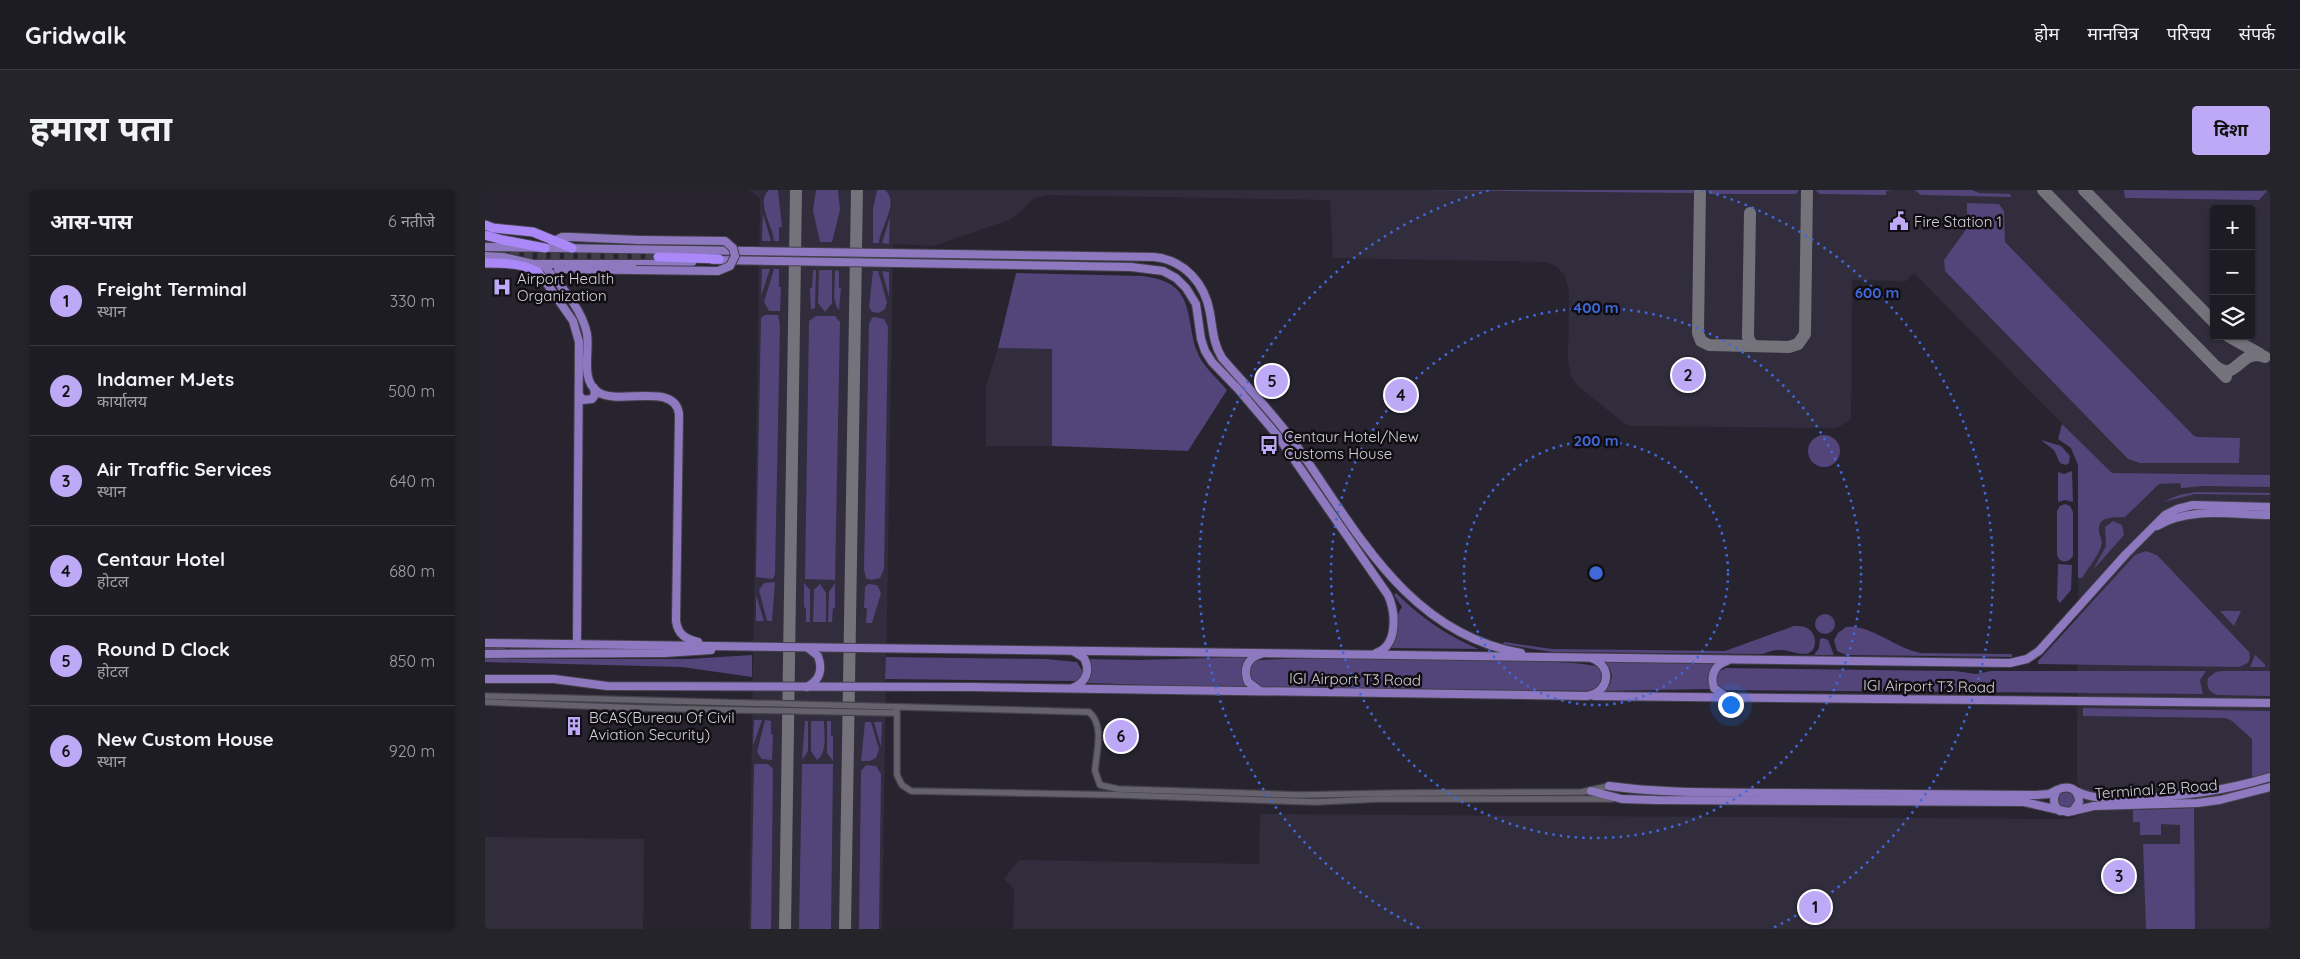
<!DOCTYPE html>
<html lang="hi">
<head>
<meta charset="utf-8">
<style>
  :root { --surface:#1d1b23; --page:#25242b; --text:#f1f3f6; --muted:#a0a1a6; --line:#3b3941; --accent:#bda9f5 }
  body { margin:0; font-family:Quicksand,"Noto Sans Devanagari",sans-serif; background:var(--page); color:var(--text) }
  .controls { position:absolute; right:15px; top:15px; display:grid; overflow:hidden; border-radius:5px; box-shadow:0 1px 4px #0004 }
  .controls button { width:45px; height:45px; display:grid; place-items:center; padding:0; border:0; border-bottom:1px solid var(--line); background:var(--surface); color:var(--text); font:25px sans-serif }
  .you { position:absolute; left:1245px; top:514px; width:18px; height:18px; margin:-12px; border:4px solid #fff; border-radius:50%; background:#1a73e8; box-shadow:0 0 0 8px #1a73e833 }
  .badge { display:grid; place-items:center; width:32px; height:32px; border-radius:50%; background:var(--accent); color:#111; font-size:16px; font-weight:700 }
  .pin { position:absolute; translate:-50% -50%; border:2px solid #fff; box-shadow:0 1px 5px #0006 }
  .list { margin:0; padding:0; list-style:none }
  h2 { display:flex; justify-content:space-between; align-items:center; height:65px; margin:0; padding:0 20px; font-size:21px }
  h2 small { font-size:16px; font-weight:400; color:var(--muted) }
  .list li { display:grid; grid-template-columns:32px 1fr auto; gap:15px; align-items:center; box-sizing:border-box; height:90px; padding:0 20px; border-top:1px solid var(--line) }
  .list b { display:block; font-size:19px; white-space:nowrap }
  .list p { margin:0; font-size:16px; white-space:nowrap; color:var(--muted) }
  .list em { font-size:16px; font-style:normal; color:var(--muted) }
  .icon { flex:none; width:28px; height:28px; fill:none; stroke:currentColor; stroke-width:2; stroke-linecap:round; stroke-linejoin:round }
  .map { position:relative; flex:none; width:1785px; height:739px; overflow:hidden; border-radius:5px }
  header { display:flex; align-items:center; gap:30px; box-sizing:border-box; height:70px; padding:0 25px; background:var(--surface); border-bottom:1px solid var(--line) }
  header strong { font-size:24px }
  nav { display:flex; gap:28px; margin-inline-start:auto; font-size:18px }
  .intro { display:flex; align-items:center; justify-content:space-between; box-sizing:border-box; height:120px; padding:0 30px }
  h1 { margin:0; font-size:35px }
  .button { padding:12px 22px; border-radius:5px; background:var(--accent); color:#111; font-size:18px; font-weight:700 }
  main { display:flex; gap:30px; padding:0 30px }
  aside { flex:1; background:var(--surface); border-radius:5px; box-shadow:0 1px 4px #0004 }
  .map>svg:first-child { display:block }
  .built { fill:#312d3d; fill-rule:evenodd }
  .green { fill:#534479 }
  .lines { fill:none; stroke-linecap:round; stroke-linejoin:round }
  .taxiway { stroke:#74727a; stroke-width:12 }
  .highway-tunnel { stroke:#413e48; stroke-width:9; stroke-dasharray:9 4.5; stroke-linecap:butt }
  .minor-casing { stroke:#434149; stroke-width:8 }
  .major-casing { stroke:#434149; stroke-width:10 }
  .highway-casing { stroke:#434149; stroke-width:11 }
  .minor { stroke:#65626e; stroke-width:5.5 }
  .major { stroke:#8e79c1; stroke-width:8 }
  .highway { stroke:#aa88f8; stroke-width:9 }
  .major-bridge-casing { stroke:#434149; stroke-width:10; stroke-linecap:butt }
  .major-bridge { stroke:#8e79c1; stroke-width:8 }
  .ring { fill:none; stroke:#4168d8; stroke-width:2.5; stroke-dasharray:2.5 5 }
  .labels { text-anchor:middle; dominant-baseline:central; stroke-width:5; stroke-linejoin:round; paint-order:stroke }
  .poi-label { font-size:15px; fill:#d3d2d9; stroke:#100e13; text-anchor:start }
  .street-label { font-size:15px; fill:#d3d2d9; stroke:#100e13 }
  .centre { fill:#4168d8; stroke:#100e13; stroke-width:2.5 }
  .ring-label { font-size:15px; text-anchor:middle; font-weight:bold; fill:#4168d8; stroke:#100e13; stroke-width:5; stroke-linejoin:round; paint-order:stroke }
</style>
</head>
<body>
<header>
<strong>Gridwalk</strong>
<nav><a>होम</a><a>मानचित्र</a><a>परिचय</a><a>संपर्क</a></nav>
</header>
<div class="intro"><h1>हमारा पता</h1><a class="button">दिशा</a></div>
<main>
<aside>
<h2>आस-पास<small>6 नतीजे</small></h2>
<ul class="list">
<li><span class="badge">1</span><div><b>Freight Terminal</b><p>स्थान</p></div><em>330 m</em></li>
<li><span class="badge">2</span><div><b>Indamer MJets</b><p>कार्यालय</p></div><em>500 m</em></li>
<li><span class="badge">3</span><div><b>Air Traffic Services</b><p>स्थान</p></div><em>640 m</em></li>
<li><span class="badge">4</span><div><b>Centaur Hotel</b><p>होटल</p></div><em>680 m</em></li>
<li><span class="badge">5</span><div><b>Round D Clock</b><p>होटल</p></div><em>850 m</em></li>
<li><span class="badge">6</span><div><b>New Custom House</b><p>स्थान</p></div><em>920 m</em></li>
</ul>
</aside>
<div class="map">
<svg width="1785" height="739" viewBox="0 0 1785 739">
  <rect width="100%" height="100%" fill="#27242f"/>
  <g class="built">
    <path d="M 264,0 L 1785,0 L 1785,739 L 528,739 L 529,699 L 519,689 L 534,670 L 774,674 L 775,624 L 1585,629 L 1597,623 L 1598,601 L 1592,593 L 1592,527 L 1595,252 L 1429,83 L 1421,91 L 1367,90 L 1366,230 L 1351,238 L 1148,236 L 1140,234 L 1094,197 L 1086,187 L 1083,171 L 1084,101 L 1080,86 L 1072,77 L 1062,72 L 848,68 L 845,10 L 561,5 L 548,9 L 532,25 L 524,30 L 448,56 L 408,54 L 397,739 L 264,739 L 275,8 ZM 1729,19 L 1766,19 L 1766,146 L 1729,146 Z"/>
    <polygon points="513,158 567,158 567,256 501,256 501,197"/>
    <polygon points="0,647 159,649 158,739 0,739"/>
  </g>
  <g class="green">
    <path d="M 284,0 L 293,0 L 297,37 L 294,37 L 294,51 L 289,51 C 288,36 270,12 284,0 Z"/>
    <polygon points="331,0 353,0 355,20 347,52 335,52 328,21"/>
    <path d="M 392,0 L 400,0 C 415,13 395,37 394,53 L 388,53 L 388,19 Z"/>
    <polygon points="940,0 1209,0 1208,3 1203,3"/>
    <polygon points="1222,0 1314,0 1311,4 1226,4"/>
    <polygon points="1330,0 1408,0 1401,1 1401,5 1335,4"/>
    <polygon points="1430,0 1487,0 1494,3 1525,4 1526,7 1436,5"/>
    <polygon points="1639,0 1777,1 1783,0 1774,10 1640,8"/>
    <polygon points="1482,13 1514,14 1519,21 1520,52 1708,245 1712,247 1755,248 1754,273 1655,273 1643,269 1460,81 1459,70 1482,38"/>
    <polygon points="278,24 286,51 277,51"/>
    <polygon points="405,27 404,54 397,53"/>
    <polygon points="277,79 285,79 276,106"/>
    <polygon points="289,79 294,79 294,97 296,97 295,121 284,121 279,112"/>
    <polygon points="328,80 331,80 330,118 326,120 325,98 327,98"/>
    <polygon points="334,80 347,80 347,113 340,122 333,113"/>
    <polygon points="350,80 354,81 354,98 356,98 354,120 352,118 349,108"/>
    <polygon points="388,81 393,81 402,112 400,119 394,123 387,122 384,117"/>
    <polygon points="397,81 404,82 404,107"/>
    <path d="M 531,83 L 657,86 C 709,92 700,121 711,159 C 716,175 732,188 742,200 L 703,261 L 567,256 L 567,159 L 513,158 Z"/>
    <polygon points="280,125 293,125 295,135 290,384 288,389 271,387 271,380 276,128"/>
    <polygon points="331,126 350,126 355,132 350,390 320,389 324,131"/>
    <polygon points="390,127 399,129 403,137 399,379 395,388 386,390 381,388 379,380 384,134 387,128"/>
    <path d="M 1577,234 L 1627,283 L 1785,285 L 1785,297 L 1718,296 L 1696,298 L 1695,293 L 1674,294 L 1640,327 C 1629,328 1612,325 1614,342 C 1615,346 1617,350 1617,353 C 1615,364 1603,378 1597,388 L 1593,388 L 1593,275 L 1586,258 L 1573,249 Z"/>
    <circle cx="1339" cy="261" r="16"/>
    <polygon points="1556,250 1576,256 1585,266 1584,273 1581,275 1575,273 1569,260"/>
    <polygon points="1587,281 1588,312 1580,310 1573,312 1573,282 1579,284"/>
    <polygon points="1710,302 1785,303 1785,305 1710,304 1678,312 1694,305"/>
    <path d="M 1580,314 L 1585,316 L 1588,322 L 1588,366 C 1583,374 1574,373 1572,365 L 1572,321 L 1575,316 Z"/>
    <polygon points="1628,331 1637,335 1639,345 1608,380 1621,356 1620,337"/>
    <polygon points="1661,361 1672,365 1764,462 1765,468 1763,473 1754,477 1553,474 1553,471 1650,365"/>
    <polygon points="1573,374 1587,375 1586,400 1575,413 1572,409"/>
    <polygon points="290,392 287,431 282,431 274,400 279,393"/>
    <polygon points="319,393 325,400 325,432 321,432 321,418 319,417"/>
    <polygon points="350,393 350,418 348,418 347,432 343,432 344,402"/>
    <polygon points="335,394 341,403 341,432 328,432 329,400"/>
    <polygon points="383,394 392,395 396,403 387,433 381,433 382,418 379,418 380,397"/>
    <path d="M 911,403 C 935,427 961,445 993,459 L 904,458 L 907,454 L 910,425 L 913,424 L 917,417 L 909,405 Z"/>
    <polygon points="271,405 279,431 271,431"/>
    <polygon points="1735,421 1756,421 1749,436"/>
    <circle cx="1340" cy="434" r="10"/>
    <path d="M 1309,436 C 1315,436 1320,436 1325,440 C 1328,443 1330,447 1330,451 C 1330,472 1308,461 1298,460 C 1290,460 1285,461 1278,464 L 1067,462 L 1018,454 L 1019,452 L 1067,459 L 1240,461 Z"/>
    <path d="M 1361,437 C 1386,434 1409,458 1436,463 L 1527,464 L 1527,467 L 1361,465 L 1352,461 L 1349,450 L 1353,443 Z"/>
    <polygon points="1338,448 1343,450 1349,465 1329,465 1334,458 1335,449"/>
    <polygon points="0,455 20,456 20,469 203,469 267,465 267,487 197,477 0,472"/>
    <polygon points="1770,465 1780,474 1780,477 1765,477"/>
    <polygon points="401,467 560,469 592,472 598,482 593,491 590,491 400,489"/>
    <polygon points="761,467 756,481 761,498 602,493 606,484 601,469 654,470"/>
    <path d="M 832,468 L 1040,470 C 1054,472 1107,472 1115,478 C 1120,490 1115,498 1103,501 L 776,497 L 765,489 L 764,478 L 769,472 L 774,470 Z"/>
    <path d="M 1120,472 L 1231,474 C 1222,480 1221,489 1225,499 L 1120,501 C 1129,491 1129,482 1120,472 Z"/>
    <polygon points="1241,478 1470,481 1491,484 1506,481 1721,481 1715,490 1718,504 1237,500 1230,495 1231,483"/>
    <path d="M 1736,481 L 1785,481 L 1785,506 L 1732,505 C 1724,502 1721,497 1723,488 L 1731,482 Z"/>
    <polygon points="1598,518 1785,521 1785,582 1767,588 1767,549 1747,531 1740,528 1598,526"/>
    <polygon points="269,530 277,530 268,556"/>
    <polygon points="280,530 286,531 286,544 288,545 287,570 277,569 272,562"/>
    <polygon points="320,531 323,531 323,561 317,570"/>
    <path d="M 326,531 L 339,531 C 339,543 343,563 332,570 L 326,561 Z"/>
    <polygon points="342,531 346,531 346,546 348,546 348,571 342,563"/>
    <polygon points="380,532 386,532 394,559 391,568 385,571 376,571"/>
    <polygon points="389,532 397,532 396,557"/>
    <polygon points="270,574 283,574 288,579 286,739 266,739 269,576"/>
    <polygon points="317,574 348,574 346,739 314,739"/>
    <polygon points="381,575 391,576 396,584 394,739 374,739 376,581"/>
    <path d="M 1583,600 L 1591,606 L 1590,615 L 1582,620 L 1573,616 C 1572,605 1573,603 1583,600 Z"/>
    <polygon points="1709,618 1710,739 1661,739 1658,654 1695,654 1695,635 1676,634 1676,645 1655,645 1655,632 1648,632 1648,620"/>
  </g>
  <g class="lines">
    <g class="taxiway">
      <polyline points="1215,0 1213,143 1216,151 1224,155 1304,157 1313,154 1320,144 1322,0"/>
      <polyline points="1558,0 1741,187"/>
      <polyline points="1599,0 1729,132"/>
      <polyline points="1265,23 1263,147 1266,154 1271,156"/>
      <polyline points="1743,146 1775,164"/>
      <path d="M 1733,178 C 1752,191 1756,157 1780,167"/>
      <polyline points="300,739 311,0"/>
      <polyline points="360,739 372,0"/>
    </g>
    <polyline class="highway-tunnel" points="0,53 47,66 173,67"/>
    <g class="minor-casing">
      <g id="minor">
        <path d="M 0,506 L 604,522 C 620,535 611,563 610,581 L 615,595 L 633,599 L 815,605 L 916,603 L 1097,602 L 1124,596"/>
        <polyline points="0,512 156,518 411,523"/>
        <polyline points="412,517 412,585 417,595 426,601 636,605 830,612 893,609 1127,609"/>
      </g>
    </g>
    <g class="major-casing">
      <g id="major">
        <polyline points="67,52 77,47 86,47 154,50"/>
        <path d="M 0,57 L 669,67 C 699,70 720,93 725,123 C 728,140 728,153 737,168 C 762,197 789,224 811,255 C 872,341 922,443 1036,463"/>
        <polyline points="0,66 18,67 48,74 170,74 207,72"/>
        <path d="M 228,70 L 646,77 L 678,81 L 691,88 L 701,98 L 711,114 L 716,149 L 720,161 L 727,172 L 753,199 L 792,245 L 903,405 C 911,423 913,456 891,463"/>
        <path d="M 58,74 C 74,94 97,118 102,144 C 105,163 95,190 113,202 C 133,216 190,191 194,224 L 191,431 C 193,445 201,449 213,452"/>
        <polyline points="51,78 88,131 94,152 92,454"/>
        <polyline points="73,79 151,80"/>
        <polyline points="94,205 98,210 107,209 110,205 109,198"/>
        <path d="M 1672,336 C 1705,316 1748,325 1785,325"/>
        <polyline points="0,453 1525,473 1542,469 1554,461 1641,364 1680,325 1692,319 1708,315 1785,317"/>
        <path d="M 588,461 L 599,468 C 606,481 601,492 588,498"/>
        <polyline points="0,464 179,463 226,460"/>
        <path d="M 0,489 L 69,489 L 122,496 L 486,497 L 1102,506 C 1124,503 1129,476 1106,468"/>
        <path d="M 322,497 C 335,490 338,480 333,466 L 323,458"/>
        <path d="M 775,501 L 763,492 C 758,479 762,468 776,464"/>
        <polyline points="1109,506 1785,513"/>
        <path d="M 1241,507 L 1229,498 C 1225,486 1229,475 1242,471"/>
        <path d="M 1124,596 C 1182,604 1241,602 1299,603 C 1383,604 1467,604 1551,605 L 1564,604 L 1572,600"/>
        <polyline points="1106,601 1137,609 1171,610 1539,612 1583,622 1609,616 1712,613 1735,610 1785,597"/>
        <path d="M 1591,601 C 1609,610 1628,608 1648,608 C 1696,607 1739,601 1785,587"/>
        <path d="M 1575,621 C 1567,615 1568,608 1572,600 C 1584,594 1594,599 1594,612 L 1588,621"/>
      </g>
    </g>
    <g class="highway-casing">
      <g id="highway">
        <polyline points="0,35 8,38 48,42 87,58"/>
        <polyline points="0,45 18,50 60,58"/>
        <polyline points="173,67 234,69"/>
        <path d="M 0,73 C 19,73 36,73 53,82"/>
      </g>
    </g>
    <use href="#minor" class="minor"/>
    <use href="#major" class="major"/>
    <use href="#highway" class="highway"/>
    <g class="major-bridge-casing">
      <polyline id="major-bridge" points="151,80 233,81 245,76 250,66 248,58 240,51 154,50"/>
    </g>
    <use href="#major-bridge" class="major-bridge"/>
  </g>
  <g class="ring">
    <circle cx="1111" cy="383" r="132"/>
    <circle cx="1111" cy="383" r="265"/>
    <path d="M934 738A397 397 0 0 1 1005 0M1217 0A397 397 0 0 1 1288 738"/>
  </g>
  <defs>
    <g id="civic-bare" transform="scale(1.5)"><path d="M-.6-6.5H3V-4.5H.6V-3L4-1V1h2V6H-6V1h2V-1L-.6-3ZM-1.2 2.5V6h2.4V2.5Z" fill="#bda9f5" stroke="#100e13" stroke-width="2.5" paint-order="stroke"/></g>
    <g id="hospital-bare" transform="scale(1.5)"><path d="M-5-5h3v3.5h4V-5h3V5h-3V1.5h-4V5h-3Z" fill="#bda9f5" stroke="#100e13" stroke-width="2.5" paint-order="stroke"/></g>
    <g id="bus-bare" transform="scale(1.5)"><path d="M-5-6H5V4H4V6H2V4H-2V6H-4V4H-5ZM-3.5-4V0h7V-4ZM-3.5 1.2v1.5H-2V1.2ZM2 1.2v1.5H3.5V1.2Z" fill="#bda9f5" stroke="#100e13" stroke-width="2.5" paint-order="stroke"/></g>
    <g id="building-bare" transform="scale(1.5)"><path d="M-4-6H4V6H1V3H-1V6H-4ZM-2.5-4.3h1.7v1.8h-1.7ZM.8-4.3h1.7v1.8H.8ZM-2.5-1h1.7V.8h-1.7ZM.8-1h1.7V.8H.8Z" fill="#bda9f5" stroke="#100e13" stroke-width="2.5" paint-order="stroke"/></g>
  </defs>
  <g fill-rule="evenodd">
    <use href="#civic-bare" x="1414" y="31"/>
    <use href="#hospital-bare" x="17" y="97"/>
    <use href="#bus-bare" x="784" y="255"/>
    <use href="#building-bare" x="89" y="536"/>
  </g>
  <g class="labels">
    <g class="poi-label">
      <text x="1429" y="31">Fire Station 1</text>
      <text x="32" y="88">Airport Health<tspan x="32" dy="17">Organization</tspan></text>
      <text x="799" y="246">Centaur Hotel/New<tspan x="799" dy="17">Customs House</tspan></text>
      <text x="104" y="527">BCAS(Bureau Of Civil<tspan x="104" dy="17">Aviation Security)</tspan></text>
    </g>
    <g class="street-label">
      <text transform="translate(870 489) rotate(1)">IGI Airport T3 Road</text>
      <text transform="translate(1444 496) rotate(1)">IGI Airport T3 Road</text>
      <text transform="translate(1671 599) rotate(-4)">Terminal 2B Road</text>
    </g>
  </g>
  <circle cx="1111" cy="383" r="8" class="centre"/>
  <g class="ring-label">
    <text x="1392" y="108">600 m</text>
    <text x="1111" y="123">400 m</text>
    <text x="1111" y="256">200 m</text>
  </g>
</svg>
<div class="controls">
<button>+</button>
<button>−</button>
<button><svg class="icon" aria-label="layers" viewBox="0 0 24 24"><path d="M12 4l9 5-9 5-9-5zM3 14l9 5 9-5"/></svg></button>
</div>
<div class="you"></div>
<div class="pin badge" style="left:1330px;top:717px">1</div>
<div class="pin badge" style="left:1203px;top:185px">2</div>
<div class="pin badge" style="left:1634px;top:686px">3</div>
<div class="pin badge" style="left:916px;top:205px">4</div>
<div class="pin badge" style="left:787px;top:191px">5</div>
<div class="pin badge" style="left:636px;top:546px">6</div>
</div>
</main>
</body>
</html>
